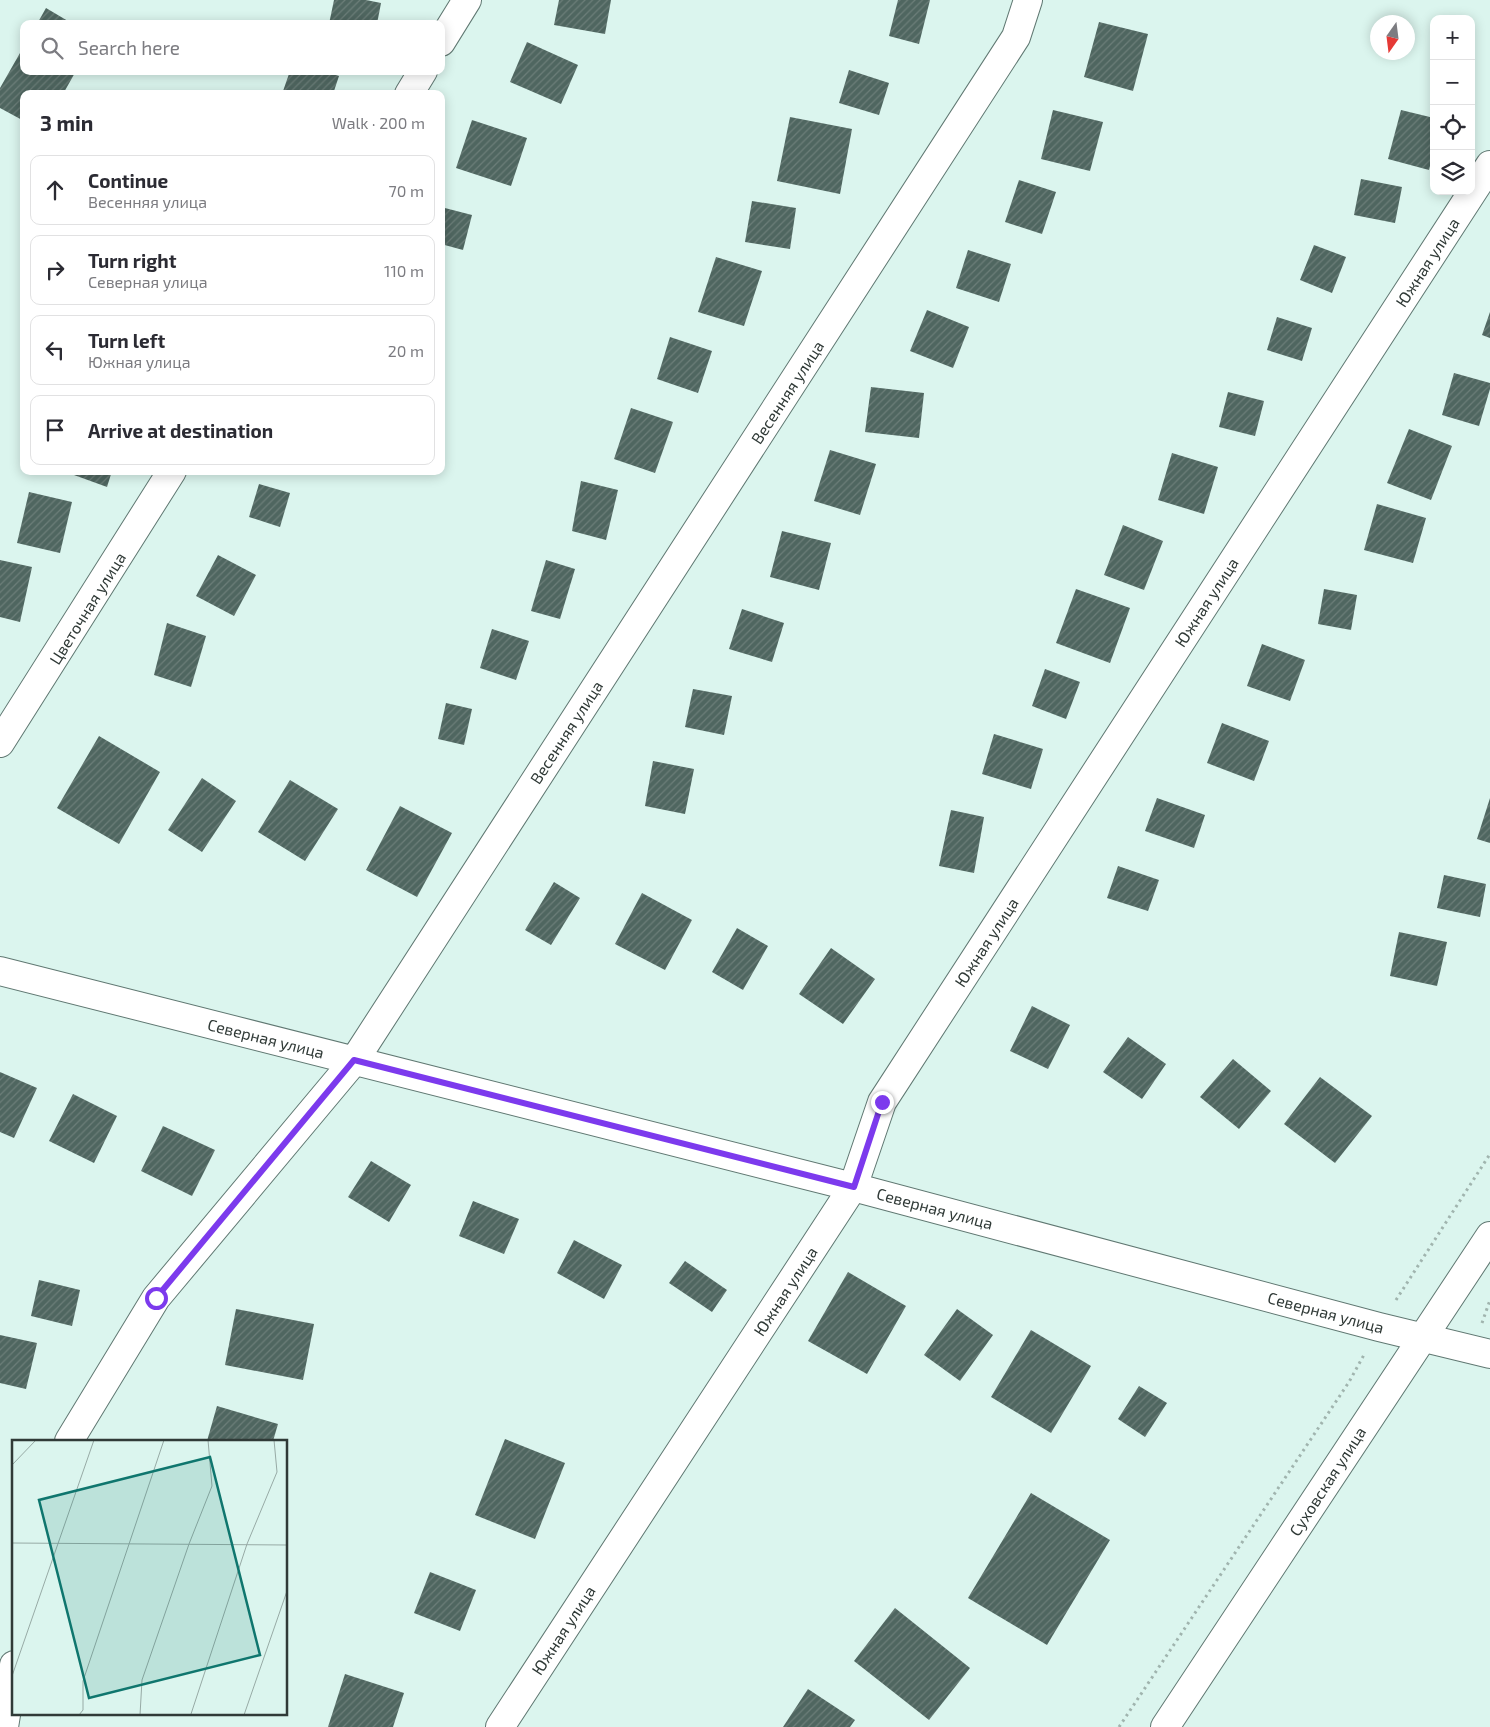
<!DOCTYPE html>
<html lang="en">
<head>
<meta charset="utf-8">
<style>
  :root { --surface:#fff; --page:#f7f7f7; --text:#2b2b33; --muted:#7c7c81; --line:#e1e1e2 }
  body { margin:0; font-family:"Exo 2",sans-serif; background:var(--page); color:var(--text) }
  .controls { position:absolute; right:15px; top:15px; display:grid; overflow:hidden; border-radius:10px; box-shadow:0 2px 12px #0003 }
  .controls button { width:45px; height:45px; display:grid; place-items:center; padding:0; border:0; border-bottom:1px solid var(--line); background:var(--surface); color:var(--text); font:25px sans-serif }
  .compass { position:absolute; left:1370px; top:15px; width:45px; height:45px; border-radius:50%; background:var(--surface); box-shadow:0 2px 12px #0003; rotate:194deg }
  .stop { position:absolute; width:15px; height:15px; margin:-11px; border:4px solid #7c3aed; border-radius:50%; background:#fff }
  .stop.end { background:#7c3aed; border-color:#fff; box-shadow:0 1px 5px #0008 }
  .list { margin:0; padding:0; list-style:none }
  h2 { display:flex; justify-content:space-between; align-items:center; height:65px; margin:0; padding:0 20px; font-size:21px }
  h2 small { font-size:16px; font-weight:400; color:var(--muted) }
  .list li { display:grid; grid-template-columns:32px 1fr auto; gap:15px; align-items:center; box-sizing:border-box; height:70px; margin:0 10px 10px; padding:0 10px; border:1px solid var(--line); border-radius:10px }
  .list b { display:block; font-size:19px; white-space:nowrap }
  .list p { margin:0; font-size:16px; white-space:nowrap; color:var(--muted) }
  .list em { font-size:16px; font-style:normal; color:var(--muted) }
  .icon { flex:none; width:28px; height:28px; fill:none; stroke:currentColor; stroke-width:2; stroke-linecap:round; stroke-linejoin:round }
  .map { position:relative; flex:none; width:1490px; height:1727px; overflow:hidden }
  .search { position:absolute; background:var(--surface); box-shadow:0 2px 12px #0003; left:20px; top:20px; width:425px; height:55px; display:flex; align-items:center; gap:12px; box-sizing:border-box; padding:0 18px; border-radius:10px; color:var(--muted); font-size:19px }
  .panel { position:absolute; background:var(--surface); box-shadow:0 2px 12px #0003; left:20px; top:90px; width:425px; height:385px; border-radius:10px }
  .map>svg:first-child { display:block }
  .building { fill:url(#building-hatch) }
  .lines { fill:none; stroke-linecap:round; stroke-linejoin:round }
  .minor-casing { stroke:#607872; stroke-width:30 }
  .tertiary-casing { stroke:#607872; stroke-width:30 }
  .path { stroke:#a0b4ae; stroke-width:3; stroke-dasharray:2.5 4; stroke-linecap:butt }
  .minor { stroke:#fff; stroke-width:28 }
  .tertiary { stroke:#fff; stroke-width:28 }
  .route { stroke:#7c3aed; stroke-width:6 }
  .labels { text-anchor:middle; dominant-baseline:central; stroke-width:5; stroke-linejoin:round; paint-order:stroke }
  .street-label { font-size:16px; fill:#303a37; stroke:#fff }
  .inset-road { fill:none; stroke:#97aaa5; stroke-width:1 }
  .view { fill:#0f766e; fill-opacity:0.15; stroke:#0f766e; stroke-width:2.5 }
  .inset-edge { fill:none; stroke:#303a37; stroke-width:2.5 }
</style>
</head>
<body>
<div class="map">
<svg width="1490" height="1727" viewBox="0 0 1490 1727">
  <defs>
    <pattern id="building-hatch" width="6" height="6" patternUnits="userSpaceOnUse" patternTransform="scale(1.25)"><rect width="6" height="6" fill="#4f6660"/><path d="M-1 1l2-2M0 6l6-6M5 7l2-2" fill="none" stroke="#6c7e79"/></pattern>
  </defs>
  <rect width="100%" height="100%" fill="#dbf5ee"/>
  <g class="building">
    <polygon points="334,0 366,0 381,3 377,24 329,24"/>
    <polygon points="559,0 611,0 605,34 554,25"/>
    <polygon points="898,0 930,0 919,44 889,36"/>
    <polygon points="46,8 73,24 37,24"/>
    <polygon points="1099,22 1148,34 1133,91 1084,77"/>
    <polygon points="527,42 578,65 561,104 510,82"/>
    <polygon points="24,46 24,71 76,71 63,94 24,94 24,121 0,108 0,88"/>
    <polygon points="849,70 889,83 879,115 839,103"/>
    <polygon points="290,71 325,71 339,76 333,94 282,94"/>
    <polygon points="1053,110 1103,122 1090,171 1041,159"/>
    <polygon points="1401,110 1434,118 1434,150 1429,170 1388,159"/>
    <polygon points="790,117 852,129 840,194 777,181"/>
    <polygon points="472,120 527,138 511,186 456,168"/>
    <polygon points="1361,179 1402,187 1395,223 1354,215"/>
    <polygon points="1019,180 1056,192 1042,234 1005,222"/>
    <polygon points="752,201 796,208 790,249 745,242"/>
    <polygon points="441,207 472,215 463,250 441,244"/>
    <polygon points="1314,245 1346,257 1332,293 1300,280"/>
    <polygon points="968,250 1011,264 999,302 956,288"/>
    <polygon points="716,257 762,271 744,326 698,312"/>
    <polygon points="927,310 969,327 953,368 910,351"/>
    <polygon points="1490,312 1490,338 1482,335"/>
    <polygon points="1277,317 1312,328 1302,361 1267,350"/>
    <polygon points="670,337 712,351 698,393 657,379"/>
    <polygon points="1454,373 1490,383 1490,389 1479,426 1442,415"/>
    <polygon points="871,387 924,393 919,438 865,432"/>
    <polygon points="1228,392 1264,401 1255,436 1219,427"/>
    <polygon points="631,408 673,422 655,473 614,459"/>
    <polygon points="1409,429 1452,446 1431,500 1387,483"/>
    <polygon points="830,450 876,464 860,515 814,501"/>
    <polygon points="1172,453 1218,467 1204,514 1158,500"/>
    <polygon points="63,471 112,471 107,487"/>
    <polygon points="581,481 618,490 606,540 572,531"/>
    <polygon points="259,484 290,493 280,527 249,517"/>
    <polygon points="29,492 72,502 60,553 17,543"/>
    <polygon points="1377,504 1426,518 1413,563 1364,550"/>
    <polygon points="1123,525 1163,541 1144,590 1104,575"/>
    <polygon points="782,531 831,543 819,590 770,577"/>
    <polygon points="218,555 256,575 234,616 196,596"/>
    <polygon points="0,560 32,567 20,622 0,617"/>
    <polygon points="546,560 575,569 560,619 531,611"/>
    <polygon points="1076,589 1130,608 1110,663 1056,643"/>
    <polygon points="1324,589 1357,595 1351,630 1318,624"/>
    <polygon points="742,609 784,623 772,662 729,649"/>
    <polygon points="167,623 206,636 191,687 154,675"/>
    <polygon points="492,629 529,641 516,680 480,668"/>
    <polygon points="1262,644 1305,660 1290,701 1247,686"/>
    <polygon points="1045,669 1080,682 1066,719 1032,706"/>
    <polygon points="693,689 732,696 724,735 685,727"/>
    <polygon points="446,703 472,709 464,745 438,739"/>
    <polygon points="1222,723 1269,741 1254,781 1207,763"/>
    <polygon points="994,734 1043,749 1031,789 982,774"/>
    <polygon points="99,736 160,772 119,844 57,808"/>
    <polygon points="653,761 694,769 685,814 645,806"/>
    <polygon points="202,778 236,801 202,852 168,830"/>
    <polygon points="290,780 338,809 305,861 258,832"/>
    <polygon points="1157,798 1205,815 1194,848 1145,831"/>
    <polygon points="1490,798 1490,843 1477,839"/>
    <polygon points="400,806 452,833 417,897 366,870"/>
    <polygon points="951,810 984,817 974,873 939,866"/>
    <polygon points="1118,866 1159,880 1148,911 1107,898"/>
    <polygon points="1444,875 1486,884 1480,917 1437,908"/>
    <polygon points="554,882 580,898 551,945 525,930"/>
    <polygon points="642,893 692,920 665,970 615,944"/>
    <polygon points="737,928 768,946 743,990 712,972"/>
    <polygon points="1399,932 1447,942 1437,986 1390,976"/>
    <polygon points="831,948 875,979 843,1024 799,994"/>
    <polygon points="1032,1006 1070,1025 1048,1069 1010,1051"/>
    <polygon points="1128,1037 1166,1064 1142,1099 1103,1072"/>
    <polygon points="1233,1059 1271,1091 1239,1129 1200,1097"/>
    <polygon points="0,1072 37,1088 14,1138 0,1132"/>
    <polygon points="1320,1077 1372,1116 1335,1163 1284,1124"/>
    <polygon points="73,1094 117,1116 94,1163 49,1141"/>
    <polygon points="163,1126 215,1150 192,1196 141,1171"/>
    <polygon points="371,1161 411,1185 389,1222 348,1197"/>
    <polygon points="473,1201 519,1219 504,1254 459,1236"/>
    <polygon points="574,1240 622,1265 604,1299 557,1273"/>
    <polygon points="685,1261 727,1290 712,1312 669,1283"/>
    <polygon points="848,1272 906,1306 867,1374 808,1341"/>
    <polygon points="39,1280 80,1290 72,1326 31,1316"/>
    <polygon points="236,1309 314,1324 303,1380 225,1365"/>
    <polygon points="957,1309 993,1335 960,1381 924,1355"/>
    <polygon points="1031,1330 1091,1366 1051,1433 991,1397"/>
    <polygon points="0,1335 37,1343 26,1389 0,1383"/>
    <polygon points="1139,1386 1167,1403 1145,1437 1118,1419"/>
    <polygon points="217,1406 278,1424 273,1441 207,1441"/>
    <polygon points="505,1439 565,1463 535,1539 475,1515"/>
    <polygon points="1031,1493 1110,1540 1047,1645 968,1598"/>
    <polygon points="430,1572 476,1590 460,1631 414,1613"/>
    <polygon points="895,1608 970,1668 929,1720 854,1661"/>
    <polygon points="345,1674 404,1693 393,1727 328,1727"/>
    <polygon points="808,1689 855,1720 850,1727 783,1727"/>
  </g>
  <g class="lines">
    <g class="minor-casing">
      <g id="minor">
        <polyline points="441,42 467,0"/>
        <polyline points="409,94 423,71"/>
        <polyline points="0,743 172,471"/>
        <polyline points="0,971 853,1187 1379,1327 1490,1354"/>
        <polyline points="69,1441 156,1298 354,1061 1016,37 1028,0"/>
        <polyline points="4,1727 14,1665"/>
        <polyline points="500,1727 853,1187 882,1102 1490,165"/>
      </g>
    </g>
    <g class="tertiary-casing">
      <polyline id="tertiary" points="1165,1727 1490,1236"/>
    </g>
    <g class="path">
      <polyline points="1396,1300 1490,1154"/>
      <polyline points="1482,1323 1490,1300"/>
      <polyline points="1119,1727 1349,1382 1365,1353"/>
    </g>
    <use href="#minor" class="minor"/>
    <use href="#tertiary" class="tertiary"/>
  </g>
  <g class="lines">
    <polyline class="route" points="156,1298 354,1060 854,1187 882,1102"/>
  </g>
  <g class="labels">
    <g class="street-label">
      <text transform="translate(1427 262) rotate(-57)">Южная улица</text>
      <text transform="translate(787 392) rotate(-57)">Весенняя улица</text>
      <text transform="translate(1206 602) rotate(-57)">Южная улица</text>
      <text transform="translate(87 608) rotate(-58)">Цветочная улица</text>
      <text transform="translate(566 732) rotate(-57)">Весенняя улица</text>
      <text transform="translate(986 942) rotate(-57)">Южная улица</text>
      <text transform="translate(266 1038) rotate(14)">Северная улица</text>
      <text transform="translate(935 1208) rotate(15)">Северная улица</text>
      <text transform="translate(785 1291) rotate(-57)">Южная улица</text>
      <text transform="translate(1326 1312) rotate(15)">Северная улица</text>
      <text transform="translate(1327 1481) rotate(-57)">Суховская улица</text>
      <text transform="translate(563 1630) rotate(-57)">Южная улица</text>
    </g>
  </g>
  <g transform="translate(12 1440)">
    <rect width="275" height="275" fill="#dbf5ee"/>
    <path class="inset-road" d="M 0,25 L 24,0M 0,103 L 275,105M 0,236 L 82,0M 179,274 L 235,104 L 265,32 L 262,0M 67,275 L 71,270 L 71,241 L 152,0M 128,275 L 130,240 L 177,104 L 200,46 L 196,0M 155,275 L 197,275M 232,275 L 275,151"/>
    <path class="view" d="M 198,17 L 248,215 L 77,258 L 27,60 Z"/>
    <rect width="275" height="275" class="inset-edge"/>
  </g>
</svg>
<div class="controls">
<button>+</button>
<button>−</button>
<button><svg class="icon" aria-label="locate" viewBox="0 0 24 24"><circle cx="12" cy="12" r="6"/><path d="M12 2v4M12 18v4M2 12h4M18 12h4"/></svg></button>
<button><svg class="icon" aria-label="layers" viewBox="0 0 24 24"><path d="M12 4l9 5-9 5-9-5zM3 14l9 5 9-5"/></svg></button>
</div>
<svg class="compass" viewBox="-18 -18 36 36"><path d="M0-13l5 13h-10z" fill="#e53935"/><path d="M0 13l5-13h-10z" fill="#7c7c81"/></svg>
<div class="stop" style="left:156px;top:1298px"></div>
<div class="stop end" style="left:882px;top:1102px"></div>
<div class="search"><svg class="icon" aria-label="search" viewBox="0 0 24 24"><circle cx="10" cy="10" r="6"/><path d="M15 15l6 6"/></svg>Search here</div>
<section class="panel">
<h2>3 min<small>Walk · 200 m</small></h2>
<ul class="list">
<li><svg class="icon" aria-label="ahead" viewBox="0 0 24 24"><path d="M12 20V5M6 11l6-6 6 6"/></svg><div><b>Continue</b><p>Весенняя улица</p></div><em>70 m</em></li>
<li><svg class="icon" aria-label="right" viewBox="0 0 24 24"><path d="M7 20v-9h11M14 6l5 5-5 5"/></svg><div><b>Turn right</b><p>Северная улица</p></div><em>110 m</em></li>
<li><svg class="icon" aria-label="left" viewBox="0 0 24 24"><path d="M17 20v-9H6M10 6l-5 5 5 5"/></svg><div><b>Turn left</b><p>Южная улица</p></div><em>20 m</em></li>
<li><svg class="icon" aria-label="arrive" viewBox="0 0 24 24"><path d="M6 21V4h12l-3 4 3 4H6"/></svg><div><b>Arrive at destination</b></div></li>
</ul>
</section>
</div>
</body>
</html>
